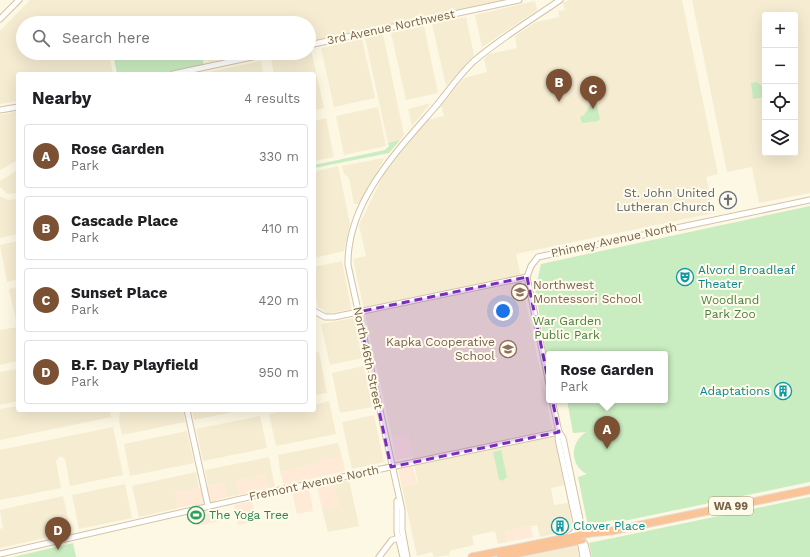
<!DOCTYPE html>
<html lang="en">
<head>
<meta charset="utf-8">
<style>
  :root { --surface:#fff; --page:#f6f6f6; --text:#202124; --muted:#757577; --line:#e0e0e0; --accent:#7c5032 }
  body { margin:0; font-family:"Work Sans",sans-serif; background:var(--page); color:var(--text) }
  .controls { position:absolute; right:12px; top:12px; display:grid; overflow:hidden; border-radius:4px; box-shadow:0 4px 16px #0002 }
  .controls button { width:36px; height:36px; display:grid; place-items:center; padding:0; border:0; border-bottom:1px solid var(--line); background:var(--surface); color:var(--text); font:20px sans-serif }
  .you { position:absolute; left:503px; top:311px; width:14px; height:14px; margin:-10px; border:3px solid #fff; border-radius:50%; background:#1a73e8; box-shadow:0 0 0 6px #1a73e833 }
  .badge { display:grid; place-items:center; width:26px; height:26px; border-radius:50%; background:var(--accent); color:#fff; font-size:13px; font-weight:700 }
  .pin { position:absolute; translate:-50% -33px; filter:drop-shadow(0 1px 2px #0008) }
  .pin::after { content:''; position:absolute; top:21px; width:14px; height:12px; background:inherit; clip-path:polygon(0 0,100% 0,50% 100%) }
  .popup { position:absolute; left:546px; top:351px; width:122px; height:52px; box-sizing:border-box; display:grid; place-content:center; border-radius:4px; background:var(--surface); filter:drop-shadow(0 1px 3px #0005); font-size:13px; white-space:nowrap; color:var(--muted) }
  .popup b { font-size:15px; color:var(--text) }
  .popup::after { content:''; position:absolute; left:50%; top:100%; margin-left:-8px; border:8px solid transparent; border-top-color:var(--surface) }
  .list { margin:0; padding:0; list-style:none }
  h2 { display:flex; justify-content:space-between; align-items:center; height:52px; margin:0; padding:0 16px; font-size:17px }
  h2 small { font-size:13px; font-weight:400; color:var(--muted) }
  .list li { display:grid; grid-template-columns:26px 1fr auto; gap:12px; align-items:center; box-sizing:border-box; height:64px; margin:0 8px 8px; padding:0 8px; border:1px solid var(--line); border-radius:4px }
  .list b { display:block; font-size:15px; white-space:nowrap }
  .list p { margin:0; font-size:13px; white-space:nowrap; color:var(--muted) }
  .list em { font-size:13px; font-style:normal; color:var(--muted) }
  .icon { flex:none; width:22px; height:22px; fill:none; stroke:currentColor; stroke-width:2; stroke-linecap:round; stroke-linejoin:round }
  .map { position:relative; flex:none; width:810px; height:557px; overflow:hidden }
  .search { position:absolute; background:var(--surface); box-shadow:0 4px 16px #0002; left:16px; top:16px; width:300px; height:44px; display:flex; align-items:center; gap:10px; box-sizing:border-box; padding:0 14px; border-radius:22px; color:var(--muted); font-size:15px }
  .panel { position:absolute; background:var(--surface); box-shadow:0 4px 16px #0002; left:16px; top:72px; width:300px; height:340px; border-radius:4px }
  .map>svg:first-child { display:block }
  .residential { fill:#f5ecd2; fill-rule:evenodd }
  .commercial { fill:#feead7 }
  .green { fill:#caecc1 }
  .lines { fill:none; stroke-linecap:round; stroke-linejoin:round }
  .secondary-casing { stroke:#d3c3a6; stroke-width:7 }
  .highway-casing { stroke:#e1dcd7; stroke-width:9 }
  .secondary { stroke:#fff; stroke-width:5 }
  .highway { stroke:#fac497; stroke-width:7 }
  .highway-bridge-casing { stroke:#e1dcd7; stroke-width:9; stroke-linecap:butt }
  .highway-bridge { stroke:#fac497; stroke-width:7 }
  .marked { fill:#7b2cbf; fill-opacity:0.2; stroke:#7b2cbf; stroke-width:3; stroke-dasharray:8 5; stroke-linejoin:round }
  .labels { text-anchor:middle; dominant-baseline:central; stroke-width:4; stroke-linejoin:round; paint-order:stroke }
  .shield { fill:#fffbeb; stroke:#a09079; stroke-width:1 }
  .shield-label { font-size:11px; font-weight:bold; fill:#776248 }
  .street-label { font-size:12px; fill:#776248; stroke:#fffbeb }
  .worship-label { font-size:12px; fill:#5b616d; stroke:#fffbeb; text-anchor:end }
  .culture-label { font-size:12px; fill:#0d838f; stroke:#fffbeb; text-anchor:start }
  .education-label { font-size:12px; fill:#785e54; stroke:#fffbeb; text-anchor:start }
  .park-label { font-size:12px; fill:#467e3f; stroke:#fffbeb }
  .leisure-label { font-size:12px; fill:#27864d; stroke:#fffbeb; text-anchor:start }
</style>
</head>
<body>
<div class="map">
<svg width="810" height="557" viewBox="0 0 810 557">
  <rect width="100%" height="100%" fill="#fdf8e4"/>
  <g class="residential">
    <polygon points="30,0 504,0 309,41 309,23 200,23 200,20 186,23 23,23 23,53 109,53 113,74 18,74 18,101 0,104 0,31"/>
    <polygon points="569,0 682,0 718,174 706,177 714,213 516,254 564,485 551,488 554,505 568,503 573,530 540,537 537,525 531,526 505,531 507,542 498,544 495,531 472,536 474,545 449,551 450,555 434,557 432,552 417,556 402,487 418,483 408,435 392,438 353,259 366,256 359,225 383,176 395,160 428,120 444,116 441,105 464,78 487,72 484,59 489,54 517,48 515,36 536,22 559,17 558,11 565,10 563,3"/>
    <path d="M 692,0 L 810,0 L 810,193 L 759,203 L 752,167 L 727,172 ZM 765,15 L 795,15 L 795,153 L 765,153 Z"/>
    <polygon points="535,1 537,10 482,47 475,15"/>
    <polygon points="466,17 474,55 446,86 432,24"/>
    <polygon points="424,26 438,93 406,100 391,33"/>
    <polygon points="383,34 404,135 400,140 388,143 365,38"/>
    <polygon points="362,39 375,98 334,107 321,48"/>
    <polygon points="309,50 311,50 324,108 314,110 314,74 274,74 271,59 297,53 309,53"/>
    <polygon points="207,53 251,53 209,62"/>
    <polygon points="261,61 263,74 210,74 209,72"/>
    <polygon points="431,103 412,126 408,109"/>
    <polygon points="378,107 386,146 344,155 336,116"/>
    <polygon points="18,111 18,160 0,170 0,115"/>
    <polygon points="326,118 334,157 314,161 314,121"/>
    <polygon points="383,158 384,159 359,204 354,204 349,178 344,174 342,166"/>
    <polygon points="338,166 350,224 344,251 314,258 314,172"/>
    <polygon points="18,170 18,193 8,194 0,187 0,181"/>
    <polygon points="0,196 8,200 18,199 18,234 0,238"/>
    <polygon points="18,241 18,279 7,282 0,245"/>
    <polygon points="342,261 351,307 351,309 328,314 318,307 314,289 314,267"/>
    <polygon points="18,287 18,319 16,320 9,289"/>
    <polygon points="354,318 362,358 330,365 321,324"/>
    <polygon points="18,327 18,361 0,365 0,330"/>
    <polygon points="319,352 327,393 314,395 314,353"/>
    <polygon points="364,366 372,407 340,413 332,373"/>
    <polygon points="18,369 18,401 0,405 0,372"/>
    <polygon points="329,401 336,434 276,446 269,414 288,410 314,410 314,405"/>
    <polygon points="18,406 18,410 110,410 111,417 0,440 0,409"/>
    <polygon points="120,410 183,410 185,422 122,435 119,421"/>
    <polygon points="192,410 243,410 194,420"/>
    <polygon points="374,415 384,462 352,469 342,422"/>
    <polygon points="260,416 267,448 203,461 196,429"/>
    <polygon points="113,427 123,475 70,486 65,459 60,456 56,461 61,488 0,500 0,450"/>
    <polygon points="187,431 194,463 130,476 124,444"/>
    <polygon points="338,443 342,457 280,472 278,455"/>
    <polygon points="269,457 275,487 268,488 265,474 236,481 239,495 228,497 224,483 208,486 205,470"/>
    <polygon points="196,472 199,488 175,493 178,508 139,517 132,486"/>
    <polygon points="349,480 359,526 328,532 322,509 338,506 334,483"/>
    <polygon points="125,484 132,518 79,529 72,495"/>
    <polygon points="63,496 71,532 0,548 0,529 3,528 0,510"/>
    <polygon points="577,546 579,557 523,557"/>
  </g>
  <g class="commercial">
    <polygon points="408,435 413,457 396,460 392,438"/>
    <polygon points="342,457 345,471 284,485 280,472 320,462 320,460"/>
    <polygon points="413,466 417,483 402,487 398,469"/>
    <polygon points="265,474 268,488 239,495 236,481"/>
    <polygon points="224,483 228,497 216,500 220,521 197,526 192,505 178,508 175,493"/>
    <polygon points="334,483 339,506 322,509 317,486"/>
    <polygon points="309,488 313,511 297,514 292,492"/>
    <polygon points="252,501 256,521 238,525 234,505"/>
    <polygon points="531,526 533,537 507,542 505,531"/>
  </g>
  <g class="green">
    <polygon points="113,53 201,53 204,66 164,74 117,74"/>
    <polygon points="757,82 765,88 765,97 753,99 751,83"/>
    <polygon points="593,101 596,102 600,119 598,121 582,123 580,117 584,115"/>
    <polygon points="400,140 389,153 314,168 314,165 385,150 389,146 388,143"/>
    <path d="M 810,206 L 810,482 L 614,523 L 613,520 L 588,526 L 578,477 L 587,474 C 569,464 570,443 586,432 L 573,433 L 567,400 L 665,400 L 665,354 L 549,354 L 548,364 L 534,283 L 537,282 L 541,264 Z"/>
    <polygon points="501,450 507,477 502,481 499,479 493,452"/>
    <polygon points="810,497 810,557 592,557 589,543"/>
    <polygon points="73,543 76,557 13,557"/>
  </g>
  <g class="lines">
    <g class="secondary-casing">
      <g id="secondary">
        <polyline points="0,19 19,0"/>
        <polyline points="309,45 519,0"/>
        <polyline points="173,74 271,53"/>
        <polyline points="0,110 18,107"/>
        <polyline points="314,311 325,317 334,317 527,277"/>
        <polyline points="549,384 527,277 531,266 538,257 810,200"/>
        <polyline points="552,400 559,432 558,439 577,527 574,533 569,536"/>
        <polyline points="187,410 208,506"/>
        <polyline points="559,432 563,438 582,529"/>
        <polyline points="397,501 397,532 403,557"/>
        <polyline points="580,540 583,557"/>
        <polyline points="585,544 588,557"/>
        <polyline points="0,554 280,490 559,432"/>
        <polyline points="379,557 392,540 399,538"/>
        <path d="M 407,557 L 402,530 L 402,510 L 348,265 C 347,201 398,150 437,105 C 449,90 460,74 474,61 C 501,38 531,20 560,0"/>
      </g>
    </g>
    <g class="highway-casing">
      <g id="highway">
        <polyline points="590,533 611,531 810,490"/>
        <polyline points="472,557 581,535"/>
        <polyline points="501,557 582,540"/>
      </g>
    </g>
    <use href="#secondary" class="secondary"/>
    <use href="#highway" class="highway"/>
    <g class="highway-bridge-casing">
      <polyline id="highway-bridge" points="581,535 590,533"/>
    </g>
    <use href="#highway-bridge" class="highway-bridge"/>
  </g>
  <path class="marked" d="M 527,277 L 559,432 L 391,467 L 358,312 Z"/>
  <defs>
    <g id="church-ring" transform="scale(0.9)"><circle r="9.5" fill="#fffbeb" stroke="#6b7280" stroke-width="1.5"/><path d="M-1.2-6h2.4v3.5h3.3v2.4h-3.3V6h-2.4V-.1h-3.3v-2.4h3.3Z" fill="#6b7280"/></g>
    <g id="theatre-ring" transform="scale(0.9)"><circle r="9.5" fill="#fffbeb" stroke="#0f9aa8" stroke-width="1.5"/><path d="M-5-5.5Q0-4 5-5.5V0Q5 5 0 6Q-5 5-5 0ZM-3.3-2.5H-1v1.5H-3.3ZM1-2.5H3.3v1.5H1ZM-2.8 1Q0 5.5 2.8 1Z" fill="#0f9aa8"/></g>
    <g id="school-ring" transform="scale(0.9)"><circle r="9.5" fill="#fffbeb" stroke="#8d6e63" stroke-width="1.5"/><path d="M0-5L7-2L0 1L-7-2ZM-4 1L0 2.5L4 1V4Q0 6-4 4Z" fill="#8d6e63"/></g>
    <g id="building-ring" transform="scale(0.9)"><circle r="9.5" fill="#fffbeb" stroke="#0f9aa8" stroke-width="1.5"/><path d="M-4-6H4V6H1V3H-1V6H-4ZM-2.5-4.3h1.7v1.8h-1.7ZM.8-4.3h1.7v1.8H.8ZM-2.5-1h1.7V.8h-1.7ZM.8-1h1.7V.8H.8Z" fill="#0f9aa8"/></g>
    <g id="stadium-ring" transform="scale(0.9)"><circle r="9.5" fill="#fffbeb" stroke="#2e9e5b" stroke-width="1.5"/><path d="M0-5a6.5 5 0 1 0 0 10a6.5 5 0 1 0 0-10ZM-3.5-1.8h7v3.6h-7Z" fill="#2e9e5b"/></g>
  </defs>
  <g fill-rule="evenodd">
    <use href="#church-ring" x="728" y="200"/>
    <use href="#theatre-ring" x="685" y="277"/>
    <use href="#school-ring" x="520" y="292"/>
    <use href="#school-ring" x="508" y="349"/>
    <use href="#building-ring" x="783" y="391"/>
    <use href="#stadium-ring" x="196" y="515"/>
    <use href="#building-ring" x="560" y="526"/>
  </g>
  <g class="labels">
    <rect class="shield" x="709" y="497" width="44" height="18" rx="3"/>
    <g class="shield-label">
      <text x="731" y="506">WA 99</text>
    </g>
    <g class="street-label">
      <text transform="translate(391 27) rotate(-12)">3rd Avenue Northwest</text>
      <text transform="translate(614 240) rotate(-12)">Phinney Avenue North</text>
      <text transform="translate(368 358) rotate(78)">North 46th Street</text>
      <text transform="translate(314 483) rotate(-12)">Fremont Avenue North</text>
    </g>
    <g class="worship-label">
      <text x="715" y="193">St. John United<tspan x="715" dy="14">Lutheran Church</tspan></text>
    </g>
    <g class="culture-label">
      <text x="698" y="270">Alvord Broadleaf<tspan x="698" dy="14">Theater</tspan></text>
      <text x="770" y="391" text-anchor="end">Adaptations</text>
      <text x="573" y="526">Clover Place</text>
    </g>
    <g class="education-label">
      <text x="533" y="285">Northwest<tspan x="533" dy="14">Montessori School</tspan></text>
      <text x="495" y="342" text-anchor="end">Kapka Cooperative<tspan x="495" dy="14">School</tspan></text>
    </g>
    <g class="park-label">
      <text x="730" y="300">Woodland<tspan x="730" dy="14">Park Zoo</tspan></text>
      <text x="567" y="321">War Garden<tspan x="567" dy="14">Public Park</tspan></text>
    </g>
    <g class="leisure-label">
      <text x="209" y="515">The Yoga Tree</text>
    </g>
  </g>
</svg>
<div class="controls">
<button>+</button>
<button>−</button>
<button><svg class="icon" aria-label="locate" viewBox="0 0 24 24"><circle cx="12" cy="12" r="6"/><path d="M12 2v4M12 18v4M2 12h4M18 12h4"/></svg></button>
<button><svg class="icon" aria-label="layers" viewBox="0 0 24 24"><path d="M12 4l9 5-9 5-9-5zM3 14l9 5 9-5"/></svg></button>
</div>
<div class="you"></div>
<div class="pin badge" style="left:607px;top:449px">A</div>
<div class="popup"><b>Rose Garden</b>Park</div>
<div class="pin badge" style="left:559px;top:102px">B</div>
<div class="pin badge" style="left:593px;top:109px">C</div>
<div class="pin badge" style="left:58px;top:550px">D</div>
<div class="search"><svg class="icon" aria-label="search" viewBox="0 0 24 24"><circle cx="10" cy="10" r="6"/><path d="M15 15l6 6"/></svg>Search here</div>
<section class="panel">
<h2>Nearby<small>4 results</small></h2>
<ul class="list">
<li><span class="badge">A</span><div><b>Rose Garden</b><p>Park</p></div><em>330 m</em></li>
<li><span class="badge">B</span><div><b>Cascade Place</b><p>Park</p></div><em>410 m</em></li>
<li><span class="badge">C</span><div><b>Sunset Place</b><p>Park</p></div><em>420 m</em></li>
<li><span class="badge">D</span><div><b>B.F. Day Playfield</b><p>Park</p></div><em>950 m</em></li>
</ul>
</section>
</div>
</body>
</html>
